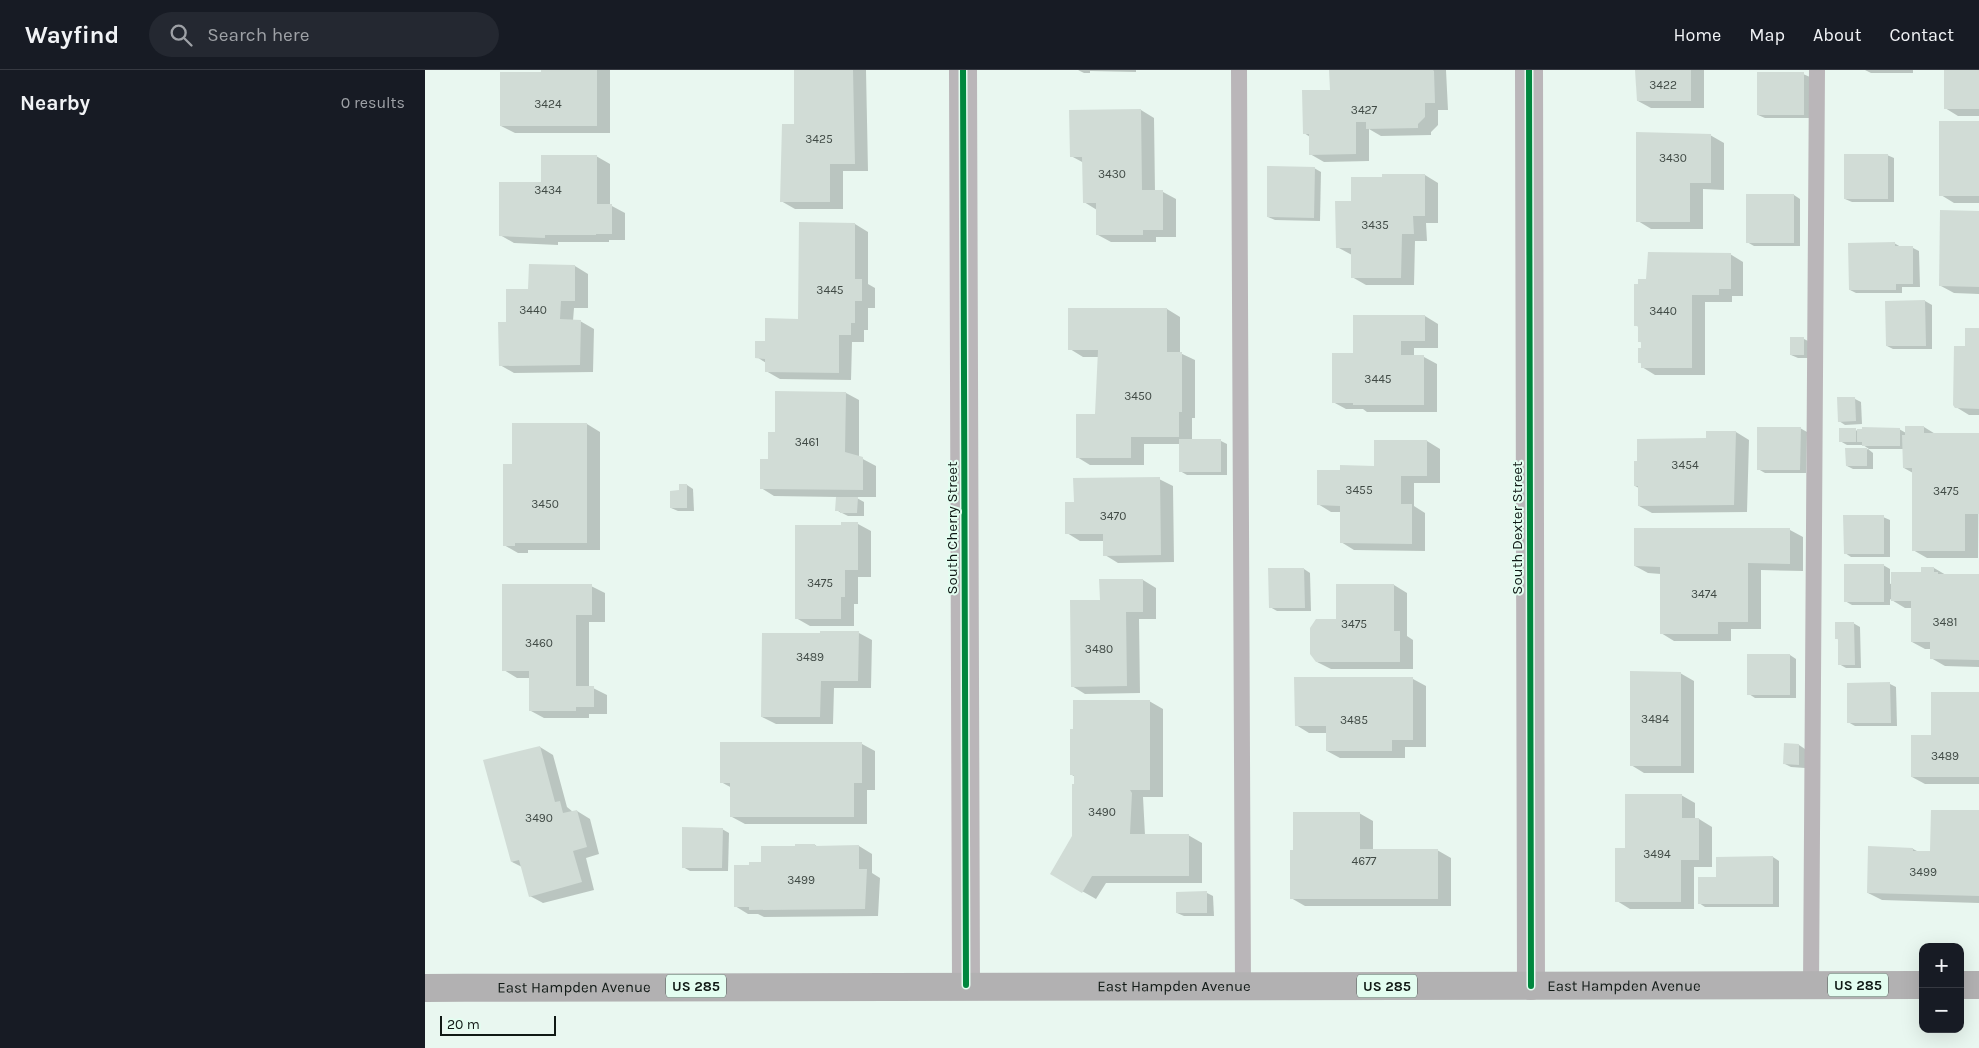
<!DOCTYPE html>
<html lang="en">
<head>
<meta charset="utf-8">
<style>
  :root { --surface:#171b24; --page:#242831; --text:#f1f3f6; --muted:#9ea1a6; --line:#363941 }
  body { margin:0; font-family:Karla,sans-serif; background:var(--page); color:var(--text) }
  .controls { position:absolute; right:15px; bottom:15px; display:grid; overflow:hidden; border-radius:10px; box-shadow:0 5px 20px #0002 }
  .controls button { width:45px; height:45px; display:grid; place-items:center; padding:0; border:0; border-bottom:1px solid var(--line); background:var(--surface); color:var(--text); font:25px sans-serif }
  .scale { position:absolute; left:15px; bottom:12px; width:116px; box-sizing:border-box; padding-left:5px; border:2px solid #101915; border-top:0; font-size:14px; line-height:18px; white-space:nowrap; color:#101915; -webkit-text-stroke:4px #e3fdf0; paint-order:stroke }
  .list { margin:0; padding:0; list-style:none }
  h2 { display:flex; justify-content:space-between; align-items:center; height:65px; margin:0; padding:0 20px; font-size:21px }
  h2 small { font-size:16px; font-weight:400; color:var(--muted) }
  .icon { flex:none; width:28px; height:28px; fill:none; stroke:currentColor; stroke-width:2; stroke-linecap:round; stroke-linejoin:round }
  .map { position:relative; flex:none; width:1554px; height:978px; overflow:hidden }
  header { display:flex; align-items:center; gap:30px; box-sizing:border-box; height:70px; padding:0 25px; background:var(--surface); border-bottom:1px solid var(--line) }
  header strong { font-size:24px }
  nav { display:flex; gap:28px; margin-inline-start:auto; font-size:18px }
  .search { width:350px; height:45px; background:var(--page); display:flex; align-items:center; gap:12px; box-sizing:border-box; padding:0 18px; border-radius:28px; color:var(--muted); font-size:19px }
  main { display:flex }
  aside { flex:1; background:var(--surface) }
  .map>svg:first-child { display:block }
  .shadow { fill:#0003 }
  .building { fill:#d1dcd6 }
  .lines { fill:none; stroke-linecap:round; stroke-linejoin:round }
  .service { stroke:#bab6b9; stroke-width:16 }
  .minor { stroke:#bab6b9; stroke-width:28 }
  .trunk { stroke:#b2b1b2; stroke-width:28 }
  .cycleway-casing { stroke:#e3fdf0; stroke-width:9 }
  .cycleway { stroke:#00873e; stroke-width:6 }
  .labels { text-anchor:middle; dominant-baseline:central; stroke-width:4; stroke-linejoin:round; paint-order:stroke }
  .number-label { font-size:12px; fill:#404a45 }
  .shield { fill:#e3fdf0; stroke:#4f5d57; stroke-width:1 }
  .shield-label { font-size:14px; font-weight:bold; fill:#101915 }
  .street-label { font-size:15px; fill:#101915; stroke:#e3fdf0 }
</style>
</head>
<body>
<header>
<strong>Wayfind</strong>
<div class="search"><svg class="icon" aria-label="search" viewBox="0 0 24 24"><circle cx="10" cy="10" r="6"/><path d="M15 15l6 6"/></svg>Search here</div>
<nav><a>Home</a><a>Map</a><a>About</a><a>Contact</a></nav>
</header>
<main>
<aside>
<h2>Nearby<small>0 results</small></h2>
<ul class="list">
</ul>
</aside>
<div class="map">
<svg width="1554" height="978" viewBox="0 0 1554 978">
  <rect width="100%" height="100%" fill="#e9f7f0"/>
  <g class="shadow">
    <polygon points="118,0 185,0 185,63 90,63 76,56 118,3"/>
    <polygon points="370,0 441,0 443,101 418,101 418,139 370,139 356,131 370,55"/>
    <polygon points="653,0 711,0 711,2 665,1 665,3 659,3"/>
    <polygon points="906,0 1021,0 1023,40 1013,40 1013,55 1006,62 1006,65 956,66 944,59 944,91 899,92 885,84 885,67 879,63 906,22"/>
    <polygon points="1211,0 1279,0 1279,38 1226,38 1213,31"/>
    <polygon points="1440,0 1488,0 1488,3 1446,3"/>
    <polygon points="1520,0 1554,0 1554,46 1533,46 1520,38"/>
    <polygon points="1378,4 1385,7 1385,48 1340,48 1333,45"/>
    <polygon points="716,40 729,48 730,122 738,122 751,129 751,167 731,167 731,172 686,172 673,165 672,140 659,132 659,93 646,86"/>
    <polygon points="1554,53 1554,133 1529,133 1516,125"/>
    <polygon points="1285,65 1299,73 1299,120 1278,119 1278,159 1226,159 1213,151"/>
    <polygon points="1462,85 1469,88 1469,132 1427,132 1420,129"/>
    <polygon points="171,86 185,94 185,135 200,143 200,170 184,170 184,172 133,172 133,175 89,173 75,165 118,113"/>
    <polygon points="889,98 896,102 895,151 850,150 843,147"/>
    <polygon points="1000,105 1013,113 1013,153 1001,153 1002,171 990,171 989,215 941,215 927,207 927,185 912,177 927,132"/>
    <polygon points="1369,125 1375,129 1375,176 1329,176 1322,172"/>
    <polygon points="1554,142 1554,224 1529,223 1516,216"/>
    <polygon points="375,153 430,154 443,162 443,214 450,218 450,238 443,238 443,260 439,260 439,272 427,272 426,310 355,309 341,301 341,293 332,287 341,272 374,250"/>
    <polygon points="1469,173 1476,177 1488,178 1494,181 1495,217 1477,217 1477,223 1431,223 1425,220"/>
    <polygon points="1305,184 1318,192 1318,226 1307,226 1307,232 1280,232 1280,305 1230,305 1217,297 1217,294 1214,292 1217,273 1214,271 1214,257 1210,255 1214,215 1222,210"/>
    <polygon points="150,196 163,204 163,238 149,238 148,251 155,251 169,259 168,302 89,303 75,295 82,253 105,220"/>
    <polygon points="1500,231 1507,235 1507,279 1468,279 1462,276 1461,232"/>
    <polygon points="742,239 755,247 755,283 770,290 770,348 767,348 767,371 796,371 802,374 802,405 762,405 755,401 755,374 719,374 719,395 665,395 652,387 672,345 674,287 658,287 645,279"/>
    <polygon points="929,246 1000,246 1013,254 1013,278 989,278 989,287 999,287 1012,294 1012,342 942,342 938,339 921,339 908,332 929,285"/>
    <polygon points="1554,259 1554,345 1544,345 1531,337 1541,277"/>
    <polygon points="1379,269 1385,272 1385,288 1373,288 1366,285"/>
    <polygon points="421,323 434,330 434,387 451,396 451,427 430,427 439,432 439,446 423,446 411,440 412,427 349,426 336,418 351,363"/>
    <polygon points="1430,329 1436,332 1437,354 1420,355 1414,351"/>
    <polygon points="162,354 175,362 175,480 103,480 103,483 93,483 79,475 88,396"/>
    <polygon points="1499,357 1512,365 1554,364 1553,488 1502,488 1488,480 1488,403 1479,398 1478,379 1443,379 1448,383 1448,399 1428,399 1422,396 1421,380 1444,379 1438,375 1422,375 1415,371 1430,360 1433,361 1474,359 1481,363"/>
    <polygon points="1375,358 1382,362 1381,403 1340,403 1333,399"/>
    <polygon points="1311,362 1324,370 1322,442 1227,443 1214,436 1214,418 1210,416 1282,369"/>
    <polygon points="1002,371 1015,379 1015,413 989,413 989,436 1000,443 1000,481 929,480 916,472 916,442 906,442 893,434 916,401 950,397"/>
    <polygon points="734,409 748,416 749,492 693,493 680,485 679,471 655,471 642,463 650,433"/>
    <polygon points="262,415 268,419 269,441 253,441 246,438"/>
    <polygon points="1458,447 1465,450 1465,487 1426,487 1420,483"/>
    <polygon points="417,453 433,454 446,461 446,507 433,507 433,534 429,534 429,556 385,556 371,548"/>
    <polygon points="1365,460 1378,467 1378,501 1336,500 1336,559 1306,559 1306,571 1249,571 1236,563 1236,504 1223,503 1210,496"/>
    <polygon points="1458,495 1465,499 1465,514 1509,498 1521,505 1554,505 1554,597 1520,596 1506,588 1506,579 1500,579 1487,572 1487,538 1480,538 1465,529 1465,535 1427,535 1420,531"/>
    <polygon points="879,499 885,503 886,541 852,541 845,537"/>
    <polygon points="718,510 731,518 731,549 714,549 715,623 660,624 647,616"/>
    <polygon points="912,515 969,515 982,523 982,566 988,570 988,599 906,599 892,592 912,550"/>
    <polygon points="166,516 180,523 180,552 164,552 164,618 168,618 182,625 182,644 164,644 164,648 119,648 106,641 106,608 92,608 79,600"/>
    <polygon points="1428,553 1435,557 1436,598 1421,598 1414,594 1414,570 1411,568"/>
    <polygon points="434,563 447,570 446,618 409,618 408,654 351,654 337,647"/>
    <polygon points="1324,585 1365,585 1371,589 1371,628 1330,628 1324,624"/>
    <polygon points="1255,603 1269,611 1269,703 1219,703 1206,695"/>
    <polygon points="988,609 1001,616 1001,677 980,677 980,688 915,688 902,681 902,663 884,663 871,655"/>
    <polygon points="1465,614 1471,617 1472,656 1430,656 1423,652"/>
    <polygon points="1554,623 1554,714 1500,714 1487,707 1507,666"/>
    <polygon points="724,631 738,639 738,727 718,727 720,765 763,765 777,773 777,813 681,813 671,829 627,804 648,766 651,707 647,705"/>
    <polygon points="437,674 450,681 450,720 442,720 442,754 320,754 307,747 307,718 296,712"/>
    <polygon points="1374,675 1380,679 1380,698 1366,697 1360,694"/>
    <polygon points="115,677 128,685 142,737 148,742 152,741 165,749 174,784 161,788 169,820 118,833 105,826 97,797 87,792"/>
    <polygon points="1256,725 1270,733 1270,749 1274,749 1287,757 1287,797 1269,797 1269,839 1205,839 1192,831 1201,779"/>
    <polygon points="1554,742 1554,833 1457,830 1443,823 1488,779 1494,782 1507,783"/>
    <polygon points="934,743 948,751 948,780 1012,780 1026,788 1026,836 880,836 866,828 869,781"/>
    <polygon points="297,759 304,763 303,801 265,801 258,797"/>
    <polygon points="390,775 393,777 434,776 447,784 447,803 455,808 453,846 339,847 333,844 323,844 310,836 325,796 337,793 371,777"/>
    <polygon points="1348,787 1354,791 1354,837 1280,837 1274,833 1292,808"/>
    <polygon points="782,823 788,826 789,846 759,846 752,843"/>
  </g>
  <g class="building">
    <polygon points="116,0 172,0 172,56 75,56 75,2 116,2"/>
    <polygon points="369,0 428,0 430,94 405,94 405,132 355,132 357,54 369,54"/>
    <polygon points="904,0 1008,0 1009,1 1010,33 1000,33 1000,47 993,54 993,58 941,59 941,52 931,52 931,84 884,85 884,64 878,64 877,20 905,20"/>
    <polygon points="1210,0 1266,0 1266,31 1212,31"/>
    <rect x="1519" y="0" width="35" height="39"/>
    <rect x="1332" y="2" width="47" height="43"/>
    <polygon points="716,39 717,120 738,120 738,160 718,160 718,165 671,165 671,133 658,133 657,87 645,87 644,40"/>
    <rect x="1514" y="51" width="40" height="75"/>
    <polygon points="1211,62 1286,64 1286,113 1265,113 1265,152 1211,152"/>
    <rect x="1419" y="84" width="44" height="45"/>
    <polygon points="116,85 172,85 172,134 187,134 187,164 171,164 171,165 120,165 120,168 74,166 74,112 116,112"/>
    <polygon points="842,96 890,97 889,148 842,147"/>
    <polygon points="957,104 1000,104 1000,146 988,146 989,164 977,164 976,208 926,208 926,178 911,178 910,131 926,131 926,107 957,107"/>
    <rect x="1321" y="124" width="48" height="49"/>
    <polygon points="1515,140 1554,141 1554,217 1514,216"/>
    <polygon points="374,152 430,153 430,209 437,209 437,231 430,231 430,253 426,253 426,265 414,265 414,303 340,302 340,289 330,288 330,271 340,271 340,248 373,249"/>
    <polygon points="1470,172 1470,176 1488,176 1488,214 1471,214 1471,220 1424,220 1423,173"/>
    <polygon points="1223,182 1306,183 1306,219 1294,219 1294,225 1267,225 1267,298 1216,298 1216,293 1213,293 1213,278 1216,278 1216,272 1213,272 1213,256 1209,256 1209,214 1213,214 1213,209 1221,209"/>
    <polygon points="104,194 150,195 150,231 136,231 135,249 156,250 155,295 74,296 73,252 81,252 81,219 103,219"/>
    <polygon points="1500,230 1501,276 1461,276 1460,231"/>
    <polygon points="643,238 742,238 742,282 757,282 757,342 754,342 754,367 706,367 706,388 651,388 651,344 670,344 673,280 643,280"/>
    <polygon points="928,245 1000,245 1000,271 976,271 976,285 999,285 999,335 928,335 928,333 907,333 907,283 928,283"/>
    <polygon points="1540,258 1554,258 1554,339 1530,338 1528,335 1529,276 1540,276"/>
    <rect x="1365" y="267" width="14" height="18"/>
    <polygon points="350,321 421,322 420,382 438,387 438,420 335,419 335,389 343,389 343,362 350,362"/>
    <polygon points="1412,327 1430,327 1431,351 1413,352"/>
    <polygon points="87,353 162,353 162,473 90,473 90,476 78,476 78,394 87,394"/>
    <polygon points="1480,356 1499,356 1499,363 1554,363 1554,444 1540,444 1540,481 1487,481 1487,398 1478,398 1477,365 1480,365"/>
    <polygon points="1332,357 1376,357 1375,400 1332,400"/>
    <polygon points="1437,357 1475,358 1475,376 1437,376 1437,372 1432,372 1432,359 1437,359"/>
    <rect x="1414" y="358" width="17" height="14"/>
    <polygon points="1281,361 1311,361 1309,435 1213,436 1213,416 1209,416 1209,391 1212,391 1212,369 1281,368"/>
    <rect x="754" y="369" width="42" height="33"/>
    <polygon points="949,370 1002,370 1002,406 976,406 976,434 987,434 987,474 915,473 915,436 892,435 892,400 915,400 915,395 949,396"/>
    <polygon points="1420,378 1442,378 1442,396 1421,396"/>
    <polygon points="735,407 736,485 678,486 678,464 640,464 640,432 649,432 648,408"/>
    <polygon points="254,414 262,414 262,438 245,438 245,421 254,420"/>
    <polygon points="411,427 433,427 432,443 415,443 415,441 410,441"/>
    <polygon points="1418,445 1459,445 1459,484 1419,484"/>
    <polygon points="416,452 433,452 433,500 420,500 420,527 416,527 416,549 370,549 370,455 416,455"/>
    <polygon points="1209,458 1365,458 1365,494 1323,493 1323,552 1293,552 1293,564 1235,564 1235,497 1209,496"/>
    <rect x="1419" y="494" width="40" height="38"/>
    <polygon points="1496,497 1509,497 1509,502 1513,502 1513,504 1554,504 1554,590 1505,589 1505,572 1486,572 1486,531 1466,531 1466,502 1496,502"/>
    <polygon points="843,498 879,498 880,538 844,538"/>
    <polygon points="674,509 718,509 718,542 701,542 702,616 646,617 645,530 675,530"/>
    <polygon points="77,514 167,514 167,545 151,545 151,616 169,616 169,637 151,637 151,641 104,641 104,601 77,601"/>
    <polygon points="911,514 969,514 969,561 975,561 975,592 891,592 885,584 885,558 891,549 911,549"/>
    <polygon points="1410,552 1429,552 1430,595 1413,595 1413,569 1410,569"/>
    <polygon points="395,561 434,561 433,611 396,611 395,647 336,647 337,563 395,563"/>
    <rect x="1322" y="584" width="43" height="41"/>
    <polygon points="1205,601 1256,602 1256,696 1205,696"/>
    <polygon points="869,607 988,607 988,670 967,670 967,681 901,681 901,656 870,656"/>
    <polygon points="1465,612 1466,653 1422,653 1422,613"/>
    <polygon points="1506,622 1554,622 1554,707 1486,707 1486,665 1506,665"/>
    <polygon points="648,630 725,630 725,720 705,720 707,723 705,764 764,764 764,806 667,806 657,823 625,804 647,766 647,714 649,714 649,705 645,705 645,659 648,659"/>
    <polygon points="295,672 437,672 437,713 429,713 429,747 305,747 305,713 295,713"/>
    <polygon points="1359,673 1374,674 1374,695 1358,694"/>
    <polygon points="115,676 130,732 135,731 138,743 152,740 162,777 148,781 157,812 104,827 94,790 86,792 58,690"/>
    <polygon points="1200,724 1257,724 1257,748 1274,748 1274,790 1256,790 1256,832 1190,832 1190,778 1200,778"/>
    <polygon points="1506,740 1554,740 1554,826 1442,823 1443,776 1488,778 1488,781 1505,781"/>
    <polygon points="868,742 935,742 935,779 1013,779 1013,829 865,829 865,780 868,780"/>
    <polygon points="257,757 298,758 297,798 257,798"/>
    <polygon points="370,774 390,774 390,776 434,775 434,799 442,799 440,839 324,840 324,837 309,837 309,795 324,795 324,792 336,792 336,776 370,776"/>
    <polygon points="1348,786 1348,834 1273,834 1273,807 1291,807 1291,787"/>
    <polygon points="782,821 782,843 751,843 751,822"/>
  </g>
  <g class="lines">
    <g class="service">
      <polyline points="814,0 818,917"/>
      <polyline points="1386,916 1392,0"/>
    </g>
    <g class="minor">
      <polyline points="538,0 541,915"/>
      <polyline points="1104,0 1106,916"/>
    </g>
    <g class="trunk">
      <polyline points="1535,915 1554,915"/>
      <path id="s1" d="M 0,918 C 499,915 998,917 1498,915"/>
    </g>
    <g class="cycleway-casing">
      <g id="cycleway">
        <polyline points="538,0 541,915"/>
        <polyline points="1104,0 1106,916"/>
      </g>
    </g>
    <use href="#cycleway" class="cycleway"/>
  </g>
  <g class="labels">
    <g class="number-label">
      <text x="1238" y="15">3422</text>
      <text x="123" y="34">3424</text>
      <text x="939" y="40">3427</text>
      <text x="394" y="69">3425</text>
      <text x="1248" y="88">3430</text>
      <text x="687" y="104">3430</text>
      <text x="123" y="120">3434</text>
      <text x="950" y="155">3435</text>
      <text x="405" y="220">3445</text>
      <text x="108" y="240">3440</text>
      <text x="1238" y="241">3440</text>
      <text x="953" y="309">3445</text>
      <text x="713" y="326">3450</text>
      <text x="382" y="372">3461</text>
      <text x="1260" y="395">3454</text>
      <text x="934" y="420">3455</text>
      <text x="1521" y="421">3475</text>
      <text x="120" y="434">3450</text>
      <text x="688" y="446">3470</text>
      <text x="395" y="513">3475</text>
      <text x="1279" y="524">3474</text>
      <text x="1520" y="552">3481</text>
      <text x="929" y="554">3475</text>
      <text x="114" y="573">3460</text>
      <text x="674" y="579">3480</text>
      <text x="385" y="587">3489</text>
      <text x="1230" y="649">3484</text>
      <text x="929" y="650">3485</text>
      <text x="1520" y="686">3489</text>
      <text x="677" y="742">3490</text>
      <text x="114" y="748">3490</text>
      <text x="1232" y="784">3494</text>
      <text x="939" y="791">4677</text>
      <text x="1498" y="802">3499</text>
      <text x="376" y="810">3499</text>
    </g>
    <g class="shield">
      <rect x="1403" y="903.5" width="60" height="23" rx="4"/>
      <rect x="241" y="904.5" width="60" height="23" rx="4"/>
      <rect x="932" y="904.5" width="60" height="23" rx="4"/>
    </g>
    <g class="shield-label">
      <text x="1433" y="915">US 285</text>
      <text x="271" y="916">US 285</text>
      <text x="962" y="916">US 285</text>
    </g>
    <g class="street-label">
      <text transform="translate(527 458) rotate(-90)">South Cherry Street</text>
      <text transform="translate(1092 458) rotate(-90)">South Dexter Street</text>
      <text stroke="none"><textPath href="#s1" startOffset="749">East Hampden Avenue</textPath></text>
      <text stroke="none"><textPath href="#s1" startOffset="1199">East Hampden Avenue</textPath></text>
      <text stroke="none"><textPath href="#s1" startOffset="149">East Hampden Avenue</textPath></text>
    </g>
  </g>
</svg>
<div class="controls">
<button>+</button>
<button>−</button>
</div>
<div class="scale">20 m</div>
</div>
</main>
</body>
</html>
